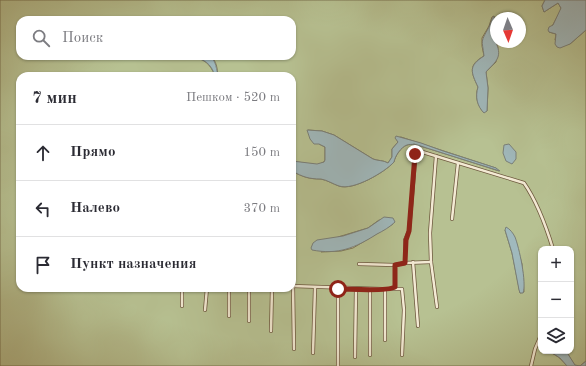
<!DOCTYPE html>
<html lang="ru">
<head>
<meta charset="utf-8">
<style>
  :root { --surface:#fff; --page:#f7f7f7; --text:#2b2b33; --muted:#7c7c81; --line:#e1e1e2 }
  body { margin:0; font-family:"Old Standard TT",serif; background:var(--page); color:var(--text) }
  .controls { position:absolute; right:12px; bottom:12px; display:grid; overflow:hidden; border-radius:8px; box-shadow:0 1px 3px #0004 }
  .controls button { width:36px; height:36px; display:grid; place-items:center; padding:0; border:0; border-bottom:1px solid var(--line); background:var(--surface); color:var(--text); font:20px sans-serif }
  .compass { position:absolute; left:490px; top:12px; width:36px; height:36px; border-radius:50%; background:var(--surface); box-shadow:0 1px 3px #0004; rotate:178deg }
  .stop { position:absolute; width:12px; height:12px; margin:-9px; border:3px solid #8f2418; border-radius:50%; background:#fff }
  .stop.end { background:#8f2418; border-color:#fff; box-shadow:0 1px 4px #0008 }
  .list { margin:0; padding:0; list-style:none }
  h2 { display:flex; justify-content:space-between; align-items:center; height:52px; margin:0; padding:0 16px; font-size:17px }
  h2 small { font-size:13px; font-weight:400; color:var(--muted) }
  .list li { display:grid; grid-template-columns:26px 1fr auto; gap:12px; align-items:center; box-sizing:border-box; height:56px; padding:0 16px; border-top:1px solid var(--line) }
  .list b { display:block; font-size:15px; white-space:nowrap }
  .list em { font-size:13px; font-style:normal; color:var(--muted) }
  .icon { flex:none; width:22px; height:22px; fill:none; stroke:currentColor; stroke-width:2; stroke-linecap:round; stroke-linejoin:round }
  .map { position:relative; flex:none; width:586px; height:366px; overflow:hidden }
  .search { position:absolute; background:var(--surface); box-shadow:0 1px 3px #0004; left:16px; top:16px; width:280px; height:44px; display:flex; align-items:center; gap:10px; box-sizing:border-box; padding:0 14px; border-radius:12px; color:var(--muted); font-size:15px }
  .panel { position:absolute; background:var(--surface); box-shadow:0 1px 3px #0004; left:16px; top:72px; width:280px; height:220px; border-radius:12px }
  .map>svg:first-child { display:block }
  .green { fill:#b7c192; stroke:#7c7653; fill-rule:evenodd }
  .water { fill:#a0b9bd; stroke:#7a8079 }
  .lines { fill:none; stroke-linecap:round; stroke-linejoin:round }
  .minor-casing { stroke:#6d583e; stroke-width:4 }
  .minor { stroke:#f3ead4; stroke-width:2.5 }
  .route { stroke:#8f2418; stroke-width:5 }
</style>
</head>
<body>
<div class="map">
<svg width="586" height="366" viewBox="0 0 586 366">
  <rect width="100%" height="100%" fill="#eddebd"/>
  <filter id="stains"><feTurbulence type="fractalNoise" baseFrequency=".005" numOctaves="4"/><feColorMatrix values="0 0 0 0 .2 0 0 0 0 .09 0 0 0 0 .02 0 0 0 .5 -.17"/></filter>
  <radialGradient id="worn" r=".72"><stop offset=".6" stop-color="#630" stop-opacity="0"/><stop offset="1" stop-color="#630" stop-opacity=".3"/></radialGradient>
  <path class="green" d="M 0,0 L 545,0 L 542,6 L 544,12 L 558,3 L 561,8 L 561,10 L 549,32 L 556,34 L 555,40 L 570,44 L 586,30 L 586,361 L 580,366 L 575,366 L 566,351 L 571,351 L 571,249 L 541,249 L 541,351 C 552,351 560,357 567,366 L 0,366 ZM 494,16 L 496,23 L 496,18 L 520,18 L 520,42 L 497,42 L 498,48 L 496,62 L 486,72 L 488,88 L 487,111 L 483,112 C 477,103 475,97 478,87 C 471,72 468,65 484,56 L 482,46 L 482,38 L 489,26 L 492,17 ZM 20,20 L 292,20 L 292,56 L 210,56 C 217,61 217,68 218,76 L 292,76 L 292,161 L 317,165 L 324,162 L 325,160 L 325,147 L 319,144 L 308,130 L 322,131 L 334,135 L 373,159 C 378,161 383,160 388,163 L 392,157 L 392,149 L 398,142 L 396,138 L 401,137 L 496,168 L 499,171 L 414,144 C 412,145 409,144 407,145 C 401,147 395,156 394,162 C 385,172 353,191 339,186 C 333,184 327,180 321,179 C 309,179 303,177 292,171 L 292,288 L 20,288 L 20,76 L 215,76 C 210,63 204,59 190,56 L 20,56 ZM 379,220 L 393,224 L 353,248 L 341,251 L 321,252 L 338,237 L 368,228 ZM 505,230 L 514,236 L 522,264 L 524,292 L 520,293 L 512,253 Z"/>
  <g class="water">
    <polygon points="545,0 586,0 586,30 570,44 560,48 557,47 555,44 556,34 549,32 548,30 549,27 553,25 561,8 558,3 544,12 542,6"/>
    <path d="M 494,16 C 496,24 494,33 496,42 C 497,46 500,51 498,57 C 496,63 490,67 486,72 L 488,88 L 487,111 L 484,113 C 477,106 475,97 478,87 C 471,72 468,66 484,56 C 482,39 480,43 489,27 C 491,23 491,19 494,16 Z"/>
    <path d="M 190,56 C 212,56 214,53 218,76 L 215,76 C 211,63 204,59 190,56 Z"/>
    <path d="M 307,130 L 322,131 L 334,135 L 373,159 C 378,161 383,160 388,163 L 392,157 L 392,149 L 398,142 L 395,138 L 396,136 L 421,143 L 443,151 L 496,168 L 500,171 L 414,144 C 412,145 409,144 407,145 C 401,147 395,156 394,162 C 385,172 353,191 339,186 C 333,184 327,180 321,179 C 309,179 303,177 292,171 L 292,161 L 317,164 L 324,162 L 325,160 L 325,147 L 319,144 L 314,144 L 310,139 Z"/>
    <polygon points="509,144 516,152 516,159 512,164 506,161 503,153 504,145"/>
    <path d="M 384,217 L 393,218 L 395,222 C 390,227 383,231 377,234 C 355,248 338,255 312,250 L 311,248 L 313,243 L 317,240 L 343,236 L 368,228 Z"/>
    <path d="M 506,227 C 510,229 513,233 515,237 C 519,247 527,283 523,293 L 520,293 L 519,290 L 512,253 L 505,230 Z"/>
    <polygon points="549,351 566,351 575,365 580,366 586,361 586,366 567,366 560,358"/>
  </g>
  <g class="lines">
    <g class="minor-casing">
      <g id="minor">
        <polyline points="436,156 430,233 431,262 437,307"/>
        <polyline points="452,219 458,163"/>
        <polyline points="413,262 418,326"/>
        <polyline points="405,263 431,262"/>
        <polyline points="359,264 395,265"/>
        <path d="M 292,286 L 382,289 L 392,289 L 395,287 L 395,265 L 405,263 L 405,240 L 409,231 L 416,150 L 524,183 C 538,203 546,226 553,249"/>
        <polyline points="293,286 294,349"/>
        <polyline points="182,288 182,306"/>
        <polyline points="158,289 158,288"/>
        <polyline points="393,289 402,289 404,310 402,355"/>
        <polyline points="205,310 207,288"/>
        <polyline points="229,316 229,288"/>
        <polyline points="249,321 249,288"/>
        <polyline points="271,331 272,288"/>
        <polyline points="385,340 385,289"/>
        <polyline points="313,353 315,288"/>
        <polyline points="370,355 370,289"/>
        <polyline points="355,357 356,289"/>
        <polyline points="338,366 338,289"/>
        <polyline points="531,366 535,349 541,335"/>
      </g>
    </g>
    <use href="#minor" class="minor"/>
  </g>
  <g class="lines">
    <path class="route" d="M 338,289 C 350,289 387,292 395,287 L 395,265 L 405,263 L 406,240 L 409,231 L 415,154"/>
  </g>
  <rect width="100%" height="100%" filter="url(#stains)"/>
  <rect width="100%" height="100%" fill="url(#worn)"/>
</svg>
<div class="controls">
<button>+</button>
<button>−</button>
<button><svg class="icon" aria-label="layers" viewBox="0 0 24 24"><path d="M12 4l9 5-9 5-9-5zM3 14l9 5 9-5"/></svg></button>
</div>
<svg class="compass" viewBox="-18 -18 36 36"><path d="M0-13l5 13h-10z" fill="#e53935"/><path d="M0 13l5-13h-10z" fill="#7c7c81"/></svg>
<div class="stop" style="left:338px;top:289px"></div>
<div class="stop end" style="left:415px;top:154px"></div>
<div class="search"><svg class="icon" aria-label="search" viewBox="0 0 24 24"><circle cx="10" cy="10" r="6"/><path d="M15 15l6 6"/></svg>Поиск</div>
<section class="panel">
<h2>7 мин<small>Пешком · 520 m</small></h2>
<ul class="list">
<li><svg class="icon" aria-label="ahead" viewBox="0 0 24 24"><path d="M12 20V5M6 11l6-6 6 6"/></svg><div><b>Прямо</b></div><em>150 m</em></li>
<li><svg class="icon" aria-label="left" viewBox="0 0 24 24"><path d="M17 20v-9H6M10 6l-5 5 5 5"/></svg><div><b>Налево</b></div><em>370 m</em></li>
<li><svg class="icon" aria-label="arrive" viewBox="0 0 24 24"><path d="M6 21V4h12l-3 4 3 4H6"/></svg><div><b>Пункт назначения</b></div></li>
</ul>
</section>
</div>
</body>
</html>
